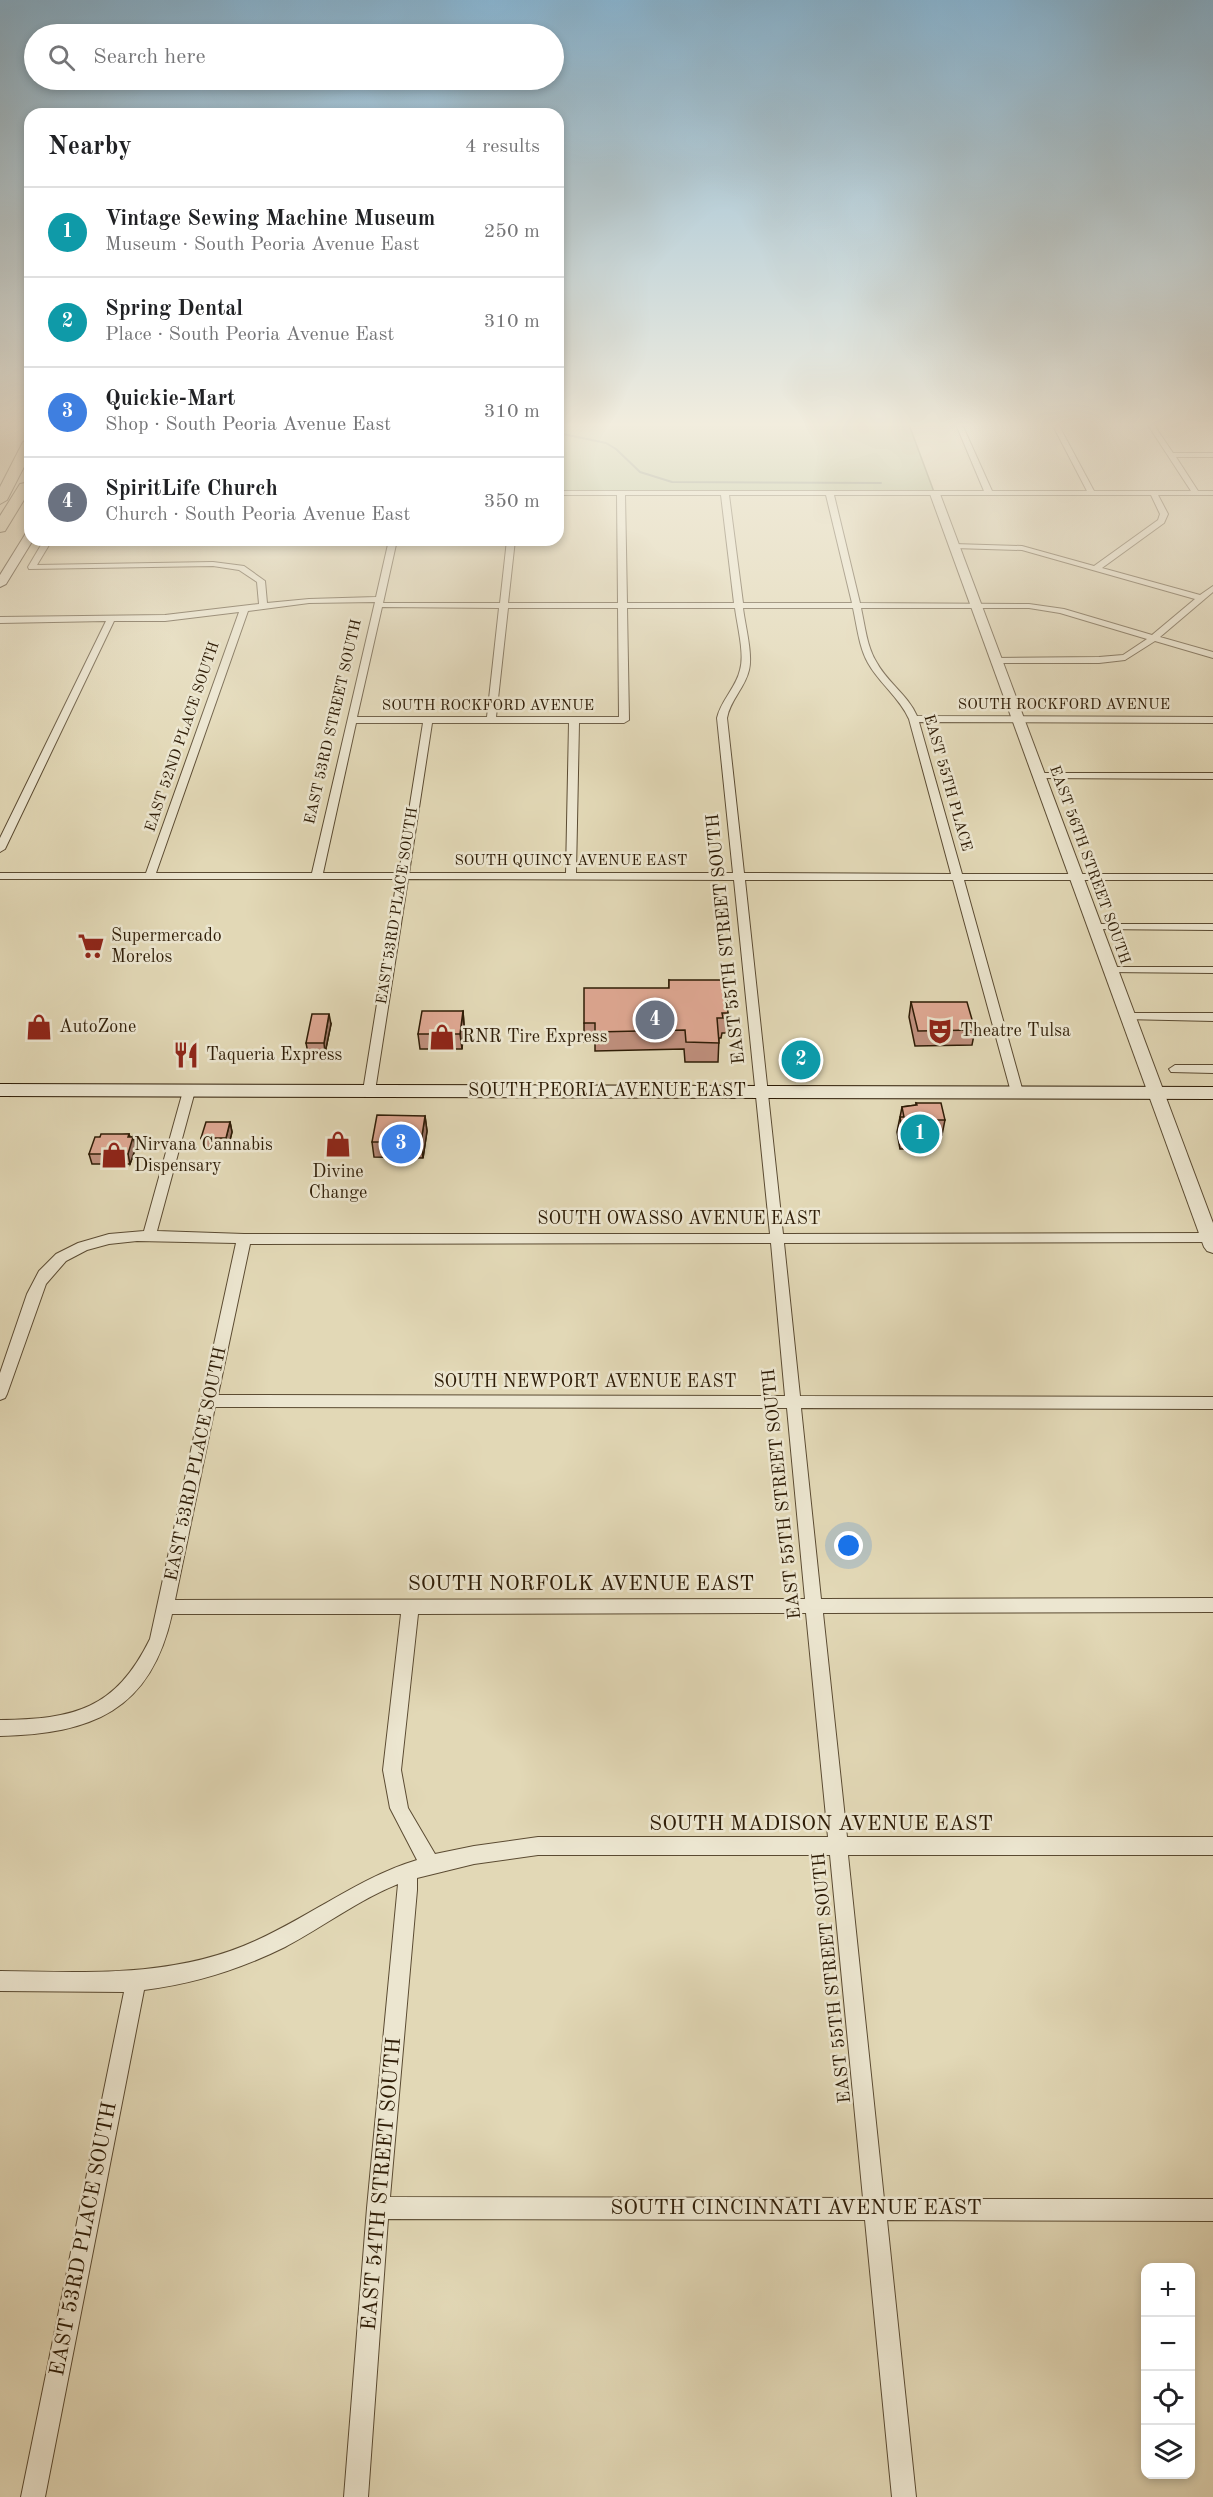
<!DOCTYPE html>
<html lang="en">
<head>
<meta charset="utf-8">
<style>
  :root { --surface:#fff; --page:#f6f6f6; --text:#202124; --muted:#757577; --line:#e0e0e0; --accent:#0f766e }
  body { margin:0; font-family:"Old Standard TT",serif; background:var(--page); color:var(--text) }
  .controls { position:absolute; right:18px; bottom:18px; display:grid; overflow:hidden; border-radius:12px; box-shadow:0 3px 9px #0003 }
  .controls button { width:54px; height:54px; display:grid; place-items:center; padding:0; border:0; border-bottom:2px solid var(--line); background:var(--surface); color:var(--text); font:30px sans-serif }
  .you { position:absolute; left:849px; top:1546px; width:21px; height:21px; margin:-15px; border:4px solid #fff; border-radius:50%; background:#1a73e8; box-shadow:0 0 0 9px #1a73e833 }
  .badge { display:grid; place-items:center; width:39px; height:39px; border-radius:50%; background:var(--accent); color:#fff; font-size:20px; font-weight:700 }
  .pin { position:absolute; translate:-50% -50%; border:3px solid #fff; box-shadow:0 2px 6px #0006 }
  .list { margin:0; padding:0; list-style:none }
  h2 { display:flex; justify-content:space-between; align-items:center; height:78px; margin:0; padding:0 24px; font-size:26px }
  h2 small { font-size:20px; font-weight:400; color:var(--muted) }
  .list li { display:grid; grid-template-columns:39px 1fr auto; gap:18px; align-items:center; box-sizing:border-box; height:90px; padding:0 24px; border-top:2px solid var(--line) }
  .list b { display:block; font-size:22px; white-space:nowrap }
  .list p { margin:0; font-size:20px; white-space:nowrap; color:var(--muted) }
  .list em { font-size:20px; font-style:normal; color:var(--muted) }
  .icon { flex:none; width:33px; height:33px; fill:none; stroke:currentColor; stroke-width:2; stroke-linecap:round; stroke-linejoin:round }
  .map { position:relative; flex:none; width:1213px; height:2497px; overflow:hidden }
  .search { position:absolute; background:var(--surface); box-shadow:0 3px 9px #0003; left:24px; top:24px; width:540px; height:66px; display:flex; align-items:center; gap:15px; box-sizing:border-box; padding:0 21px; border-radius:33px; color:var(--muted); font-size:22px }
  .panel { position:absolute; background:var(--surface); box-shadow:0 3px 9px #0003; left:24px; top:108px; width:540px; height:438px; border-radius:18px }
  .map>svg:first-child { display:block }
  .green { fill:#afbf91; stroke:#6e6e4c; stroke-width:1.5 }
  .lines { fill:none; stroke-linecap:round; stroke-linejoin:round }
  .stream { stroke:#6e7a70; stroke-width:2 }
  .minor-casing { stroke:#5b4b32; stroke-width:2 }
  .tertiary-casing { stroke:#5b4b32; stroke-width:2 }
  .secondary-casing { stroke:#2e1c06; stroke-width:2 }
  .motorway-casing { stroke:#2e1c06; stroke-width:2 }
  .minor { fill:#ece6d0; fill-rule:evenodd }
  .tertiary { fill:#ece6d0; fill-rule:evenodd }
  .secondary { fill:#ece6d0; fill-rule:evenodd }
  .motorway { fill:#e2d8b6; fill-rule:evenodd }
  .wall { fill:#c0907e; stroke:#2e1c06; stroke-width:1.5 }
  .shaded-wall { fill:#9c7667; stroke:#2e1c06; stroke-width:1.5 }
  .building { fill:#dfa893; stroke:#2e1c06; stroke-width:1.5 }
  .labels { text-anchor:middle; dominant-baseline:central; stroke-width:5; stroke-linejoin:round; paint-order:stroke }
  .far-street-label { font-size:15px; fill:#2e1c06; stroke:#ece6d0 }
  .poi-label { font-size:18px; fill:#2e1c06; stroke:#ece6d0; text-anchor:start }
  .street-label { font-size:18px; fill:#2e1c06; stroke:#ece6d0 }
  .near-street-label { font-size:21px; fill:#2e1c06; stroke:#ece6d0 }
</style>
</head>
<body>
<div class="map">
<svg width="1213" height="2497" viewBox="0 0 1213 2497">
  <rect width="100%" height="100%" fill="#e2d8b6"/>
  <filter id="stains"><feTurbulence type="fractalNoise" baseFrequency=".00333" numOctaves="4"/><feColorMatrix values="0 0 0 0 .2 0 0 0 0 .09 0 0 0 0 .02 0 0 0 .5 -.17"/></filter>
  <radialGradient id="worn" r=".72"><stop offset=".6" stop-color="#630" stop-opacity="0"/><stop offset="1" stop-color="#630" stop-opacity=".3"/></radialGradient>
  <polygon class="green" points="558,422 908,422 934,492 558,491"/>
  <g class="lines">
    <polyline class="stream" points="558,433 606,443 616,449 640,472 672,482 881,483"/>
    <g class="minor-casing">
      <g id="minor">
        <path d="M 955,422 L 961,422 L 992,491 L 1087,491 L 1051,422 L 1057,422 L 1094,491 L 1191,491 L 1146,422 L 1152,422 L 1173,453 L 1213,453 L 1213,457 L 1176,457 L 1198,491 L 1213,491 L 1213,495 L 1158,495 L 1168,514 L 1164,523 L 1102,568 L 1200,595 L 1213,586 L 1213,592 L 1160,637 L 1213,652 L 1213,658 L 1155,641 L 1125,660 L 1099,663 L 996,663 L 993,662 L 993,658 L 1099,657 L 1123,655 L 1147,639 L 1060,613 L 1029,608 L 861,608 C 865,626 867,648 877,663 C 888,683 908,695 917,716 L 1213,717 L 1213,723 L 919,722 L 962,874 L 1213,874 L 1213,880 L 964,880 L 1023,1092 L 1017,1096 L 1011,1092 L 953,880 L 745,880 L 783,1234 L 1210,1233 L 1213,1234 L 1213,1242 L 784,1243 L 800,1396 L 1213,1397 L 1213,1409 L 801,1408 L 821,1599 L 1213,1598 L 1213,1612 L 823,1613 L 847,1837 L 1213,1837 L 1213,1855 L 848,1855 L 884,2199 L 1213,2199 L 1213,2221 L 887,2220 L 916,2497 L 892,2497 L 865,2220 L 388,2219 L 368,2497 L 344,2497 L 367,2208 L 398,1884 C 358,1900 323,1927 285,1947 C 241,1969 193,1984 144,1990 L 45,2497 L 21,2497 L 124,1992 L 0,1991 L 0,1971 C 87,1972 174,1978 255,1941 C 311,1916 360,1877 417,1860 L 390,1808 L 383,1770 L 401,1614 L 172,1614 C 151,1711 91,1734 0,1736 L 0,1720 C 74,1719 115,1710 150,1639 L 236,1243 L 137,1241 L 109,1244 L 87,1250 L 66,1261 L 46,1284 L 7,1394 L 5,1398 L 0,1400 L 0,1373 L 27,1294 L 39,1271 L 56,1254 L 78,1243 L 109,1234 L 144,1231 L 183,1091 L 189,1087 L 195,1091 L 157,1231 L 244,1234 L 770,1234 L 734,880 L 408,879 L 375,1091 L 373,1094 L 365,1094 L 363,1091 L 397,879 L 0,879 L 0,873 L 146,873 L 239,612 L 165,621 L 114,621 L 5,849 L 0,852 L 0,838 L 106,621 L 0,623 L 0,617 L 165,615 L 259,604 L 257,582 L 239,570 L 213,566 L 29,569 L 28,567 L 44,540 L 52,540 L 37,565 L 213,562 L 244,566 L 265,581 L 267,603 L 309,599 L 376,597 L 389,540 L 397,540 L 383,603 L 500,603 L 507,540 L 515,540 L 508,603 L 618,603 L 617,495 L 558,495 L 558,491 L 984,491 ZM 625,495 L 721,495 L 734,603 L 627,603 ZM 729,495 L 826,495 L 852,603 L 743,603 ZM 834,495 L 1151,495 L 1160,514 L 1158,520 L 1094,566 L 1022,546 L 954,544 L 950,546 L 954,548 L 1022,550 L 1195,599 L 1152,635 L 1064,609 L 1029,604 L 860,603 ZM 375,602 L 312,873 L 156,873 L 248,611 L 309,603 ZM 382,607 L 499,608 L 487,717 L 357,717 ZM 508,608 L 618,608 L 619,717 L 496,717 ZM 627,608 L 735,608 C 737,625 745,654 740,670 C 736,688 721,700 717,718 L 733,873 L 576,873 L 579,723 L 624,723 L 629,720 ZM 743,608 L 853,608 C 857,626 859,647 868,663 C 879,683 899,697 909,719 L 951,874 L 744,873 L 727,718 C 730,700 745,688 749,670 C 753,654 745,625 743,608 ZM 356,723 L 423,723 L 399,873 L 323,873 ZM 432,723 L 569,723 L 566,873 L 409,873 ZM 771,1243 L 785,1396 L 218,1395 L 250,1244 ZM 215,1407 L 787,1408 L 805,1599 L 175,1600 ZM 806,1613 L 828,1837 L 538,1837 L 474,1846 L 435,1854 L 408,1808 L 401,1770 L 418,1614 ZM 538,1855 L 830,1855 L 863,2198 L 390,2197 L 417,1890 L 417,1878 L 474,1864 Z"/>
        <polygon points="1038,773 1213,773 1213,779 1035,778 1035,774"/>
        <polygon points="1095,924 1213,924 1213,930 1091,929 1091,925"/>
        <polygon points="1111,967 1213,967 1213,973 1107,972 1105,970"/>
        <polygon points="1128,1013 1213,1013 1213,1021 1124,1019 1122,1017"/>
        <polygon points="1175,1065 1213,1065 1213,1073 1171,1072 1169,1069"/>
      </g>
    </g>
    <g class="tertiary-casing">
      <polygon id="tertiary" points="932,492 940,494 1213,1223 1213,1253 1207,1251 1204,1247 930,494"/>
    </g>
    <g class="secondary-casing">
      <g id="secondary">
        <polygon points="30,532 30,540 33,540 6,584 0,587 0,575 26,533"/>
        <polygon points="0,1084 1213,1087 1213,1099 0,1096"/>
      </g>
    </g>
    <g class="motorway-casing">
      <g id="motorway">
        <polygon points="30,438 30,455 7,500 0,504 0,487 23,442"/>
        <polygon points="25,483 30,484 30,490 5,531 0,532 0,516 20,484"/>
      </g>
    </g>
    <use href="#minor" class="minor"/>
    <use href="#tertiary" class="tertiary"/>
    <use href="#secondary" class="secondary"/>
    <use href="#motorway" class="motorway"/>
  </g>
  <g class="wall">
    <polygon points="669,980 728,1013 727,1033 722,1033 721,1038 719,1038 718,1062 685,1062 684,1049 595,1051 595,1042 584,1042 584,1023 669,988"/>
    <polygon points="911,1002 975,1030 972,1045 915,1046 909,1017"/>
    <polygon points="463,1011 464,1025 462,1049 420,1049 418,1034"/>
    <polygon points="331,1024 325,1053 308,1053 306,1043"/>
    <polygon points="916,1103 945,1120 942,1135 935,1135 932,1149 900,1149 897,1132 902,1107 916,1105"/>
    <polygon points="425,1116 427,1131 423,1158 374,1157 372,1142"/>
    <polygon points="230,1122 232,1132 228,1148 204,1148 201,1138"/>
    <polygon points="129,1134 130,1137 133,1137 136,1147 130,1164 92,1164 89,1154 100,1137"/>
  </g>
  <g class="shaded-wall">
    <polygon points="463,1011 464,1025 462,1049 460,1034"/>
    <polygon points="329,1014 331,1024 325,1053 324,1043"/>
    <polygon points="425,1116 427,1131 423,1158 421,1142"/>
    <polygon points="230,1122 232,1132 228,1148 226,1138"/>
    <polygon points="129,1134 131,1142 133,1137 136,1147 130,1164 128,1154"/>
  </g>
  <g class="building">
    <polygon points="669,980 725,980 728,1013 722,1013 723,1018 717,1018 719,1043 686,1042 685,1030 595,1032 595,1023 584,1023 584,988 669,988"/>
    <polygon points="911,1002 967,1002 975,1030 918,1031"/>
    <polygon points="422,1011 463,1011 460,1034 418,1034"/>
    <polygon points="312,1014 329,1014 324,1043 306,1043"/>
    <polygon points="916,1103 941,1103 945,1120 932,1120 935,1134 903,1134 900,1117 904,1117 902,1107 917,1105"/>
    <polygon points="377,1115 425,1116 421,1142 372,1142"/>
    <polygon points="206,1122 230,1122 226,1138 201,1138"/>
    <polygon points="101,1134 129,1134 128,1137 133,1137 128,1154 89,1154 95,1137 100,1137"/>
  </g>
  <linearGradient id="sky" x2="0" y2="1"><stop stop-color="#88b6d4"/><stop offset="0.55" stop-color="#f2edde"/><stop offset="1" stop-color="#f2edde" stop-opacity="0"/></linearGradient>
  <rect width="1213" height="772" fill="url(#sky)"/>
  <defs>
    <g id="supermarket-bare" transform="scale(2.07)"><path d="M-6-5.5h2.5l.6 2H6L4.5 2H-2.5L-4.4-4H-6ZM-1.5 3.2a1.3 1.3 0 1 0 .1 0ZM3 3.2a1.3 1.3 0 1 0 .1 0Z" fill="#8f2418" stroke="#ece6d0" stroke-width="2.5" paint-order="stroke"/></g>
    <g id="shop-bare" transform="scale(2.07)"><path d="M-5-2.5h2.3a2.7 3.5 0 0 1 5.4 0H5L5.5 6h-11ZM-1.5-2.5h3a1.5 2.3 0 0 0-3 0Z" fill="#8f2418" stroke="#ece6d0" stroke-width="2.5" paint-order="stroke"/></g>
    <g id="theatre-bare" transform="scale(2.07)"><path d="M-5-5.5Q0-4 5-5.5V0Q5 5 0 6Q-5 5-5 0ZM-3.3-2.5H-1v1.5H-3.3ZM1-2.5H3.3v1.5H1ZM-2.8 1Q0 5.5 2.8 1Z" fill="#8f2418" stroke="#ece6d0" stroke-width="2.5" paint-order="stroke"/></g>
    <g id="restaurant-bare" transform="scale(2.07)"><path d="M-5-6h1v4h1v-4h1v4h1v-4h1v5L-1.5 .5V6h-2V.5L-5-1ZM5-6V6H3V1.5H1.5Q1.5-4 5-6Z" fill="#8f2418" stroke="#ece6d0" stroke-width="2.5" paint-order="stroke"/></g>
  </defs>
  <g fill-rule="evenodd">
    <use href="#supermarket-bare" x="91" y="946"/>
    <use href="#shop-bare" x="39" y="1027"/>
    <use href="#theatre-bare" x="940" y="1031"/>
    <use href="#shop-bare" x="442" y="1037"/>
    <use href="#restaurant-bare" x="186" y="1055"/>
    <use href="#shop-bare" x="338" y="1144"/>
    <use href="#shop-bare" x="114" y="1155"/>
  </g>
  <g class="labels">
    <g class="far-street-label">
      <text x="1064" y="705">SOUTH ROCKFORD AVENUE</text>
      <text x="488" y="706">SOUTH ROCKFORD AVENUE</text>
      <text transform="translate(334 722) rotate(-77)">EAST 53RD STREET SOUTH</text>
      <text transform="translate(183 737) rotate(-71)">EAST 52ND PLACE SOUTH</text>
      <text transform="translate(947 783) rotate(74)">EAST 55TH PLACE</text>
      <text x="571" y="861">SOUTH QUINCY AVENUE EAST</text>
      <text transform="translate(1089 865) rotate(70)">EAST 56TH STREET SOUTH</text>
      <text transform="translate(398 906) rotate(-81)">EAST 53RD PLACE SOUTH</text>
    </g>
    <g class="poi-label">
      <text x="111" y="936">Supermercado<tspan x="111" dy="21">Morelos</tspan></text>
      <text x="59" y="1027">AutoZone</text>
      <text x="960" y="1031">Theatre Tulsa</text>
      <text x="462" y="1037">RNR Tire Express</text>
      <text x="206" y="1055">Taqueria Express</text>
      <text x="134" y="1145">Nirvana Cannabis<tspan x="134" dy="21">Dispensary</tspan></text>
      <text x="338" y="1172" text-anchor="middle">Divine<tspan x="338" dy="21">Change</tspan></text>
    </g>
    <g class="street-label">
      <text transform="translate(726 939) rotate(-96)">EAST 55TH STREET SOUTH</text>
      <text x="607" y="1091">SOUTH PEORIA AVENUE EAST</text>
      <text x="679" y="1219">SOUTH OWASSO AVENUE EAST</text>
      <text x="585" y="1382">SOUTH NEWPORT AVENUE EAST</text>
      <text transform="translate(196 1464) rotate(-78)">EAST 53RD PLACE SOUTH</text>
      <text transform="translate(782 1494) rotate(-96)">EAST 55TH STREET SOUTH</text>
      <text transform="translate(832 1978) rotate(-96)">EAST 55TH STREET SOUTH</text>
    </g>
    <g class="near-street-label">
      <text x="581" y="1584">SOUTH NORFOLK AVENUE EAST</text>
      <text x="821" y="1824">SOUTH MADISON AVENUE EAST</text>
      <text transform="translate(382 2184) rotate(-85)">EAST 54TH STREET SOUTH</text>
      <text x="796" y="2208">SOUTH CINCINNATI AVENUE EAST</text>
      <text transform="translate(84 2239) rotate(-79)">EAST 53RD PLACE SOUTH</text>
    </g>
  </g>
  <rect width="100%" height="100%" filter="url(#stains)"/>
  <rect width="100%" height="100%" fill="url(#worn)"/>
</svg>
<div class="controls">
<button>+</button>
<button>−</button>
<button><svg class="icon" aria-label="locate" viewBox="0 0 24 24"><circle cx="12" cy="12" r="6"/><path d="M12 2v4M12 18v4M2 12h4M18 12h4"/></svg></button>
<button><svg class="icon" aria-label="layers" viewBox="0 0 24 24"><path d="M12 4l9 5-9 5-9-5zM3 14l9 5 9-5"/></svg></button>
</div>
<div class="you"></div>
<div class="pin badge" style="left:920px;top:1134px;background:#0f9aa8">1</div>
<div class="pin badge" style="left:801px;top:1060px;background:#0f9aa8">2</div>
<div class="pin badge" style="left:401px;top:1144px;background:#3f7fe0">3</div>
<div class="pin badge" style="left:655px;top:1020px;background:#6b7280">4</div>
<div class="search"><svg class="icon" aria-label="search" viewBox="0 0 24 24"><circle cx="10" cy="10" r="6"/><path d="M15 15l6 6"/></svg>Search here</div>
<section class="panel">
<h2>Nearby<small>4 results</small></h2>
<ul class="list">
<li><span class="badge" style="background:#0f9aa8">1</span><div><b>Vintage Sewing Machine Museum</b><p>Museum · South Peoria Avenue East</p></div><em>250 m</em></li>
<li><span class="badge" style="background:#0f9aa8">2</span><div><b>Spring Dental</b><p>Place · South Peoria Avenue East</p></div><em>310 m</em></li>
<li><span class="badge" style="background:#3f7fe0">3</span><div><b>Quickie-Mart</b><p>Shop · South Peoria Avenue East</p></div><em>310 m</em></li>
<li><span class="badge" style="background:#6b7280">4</span><div><b>SpiritLife Church</b><p>Church · South Peoria Avenue East</p></div><em>350 m</em></li>
</ul>
</section>
</div>
</body>
</html>
